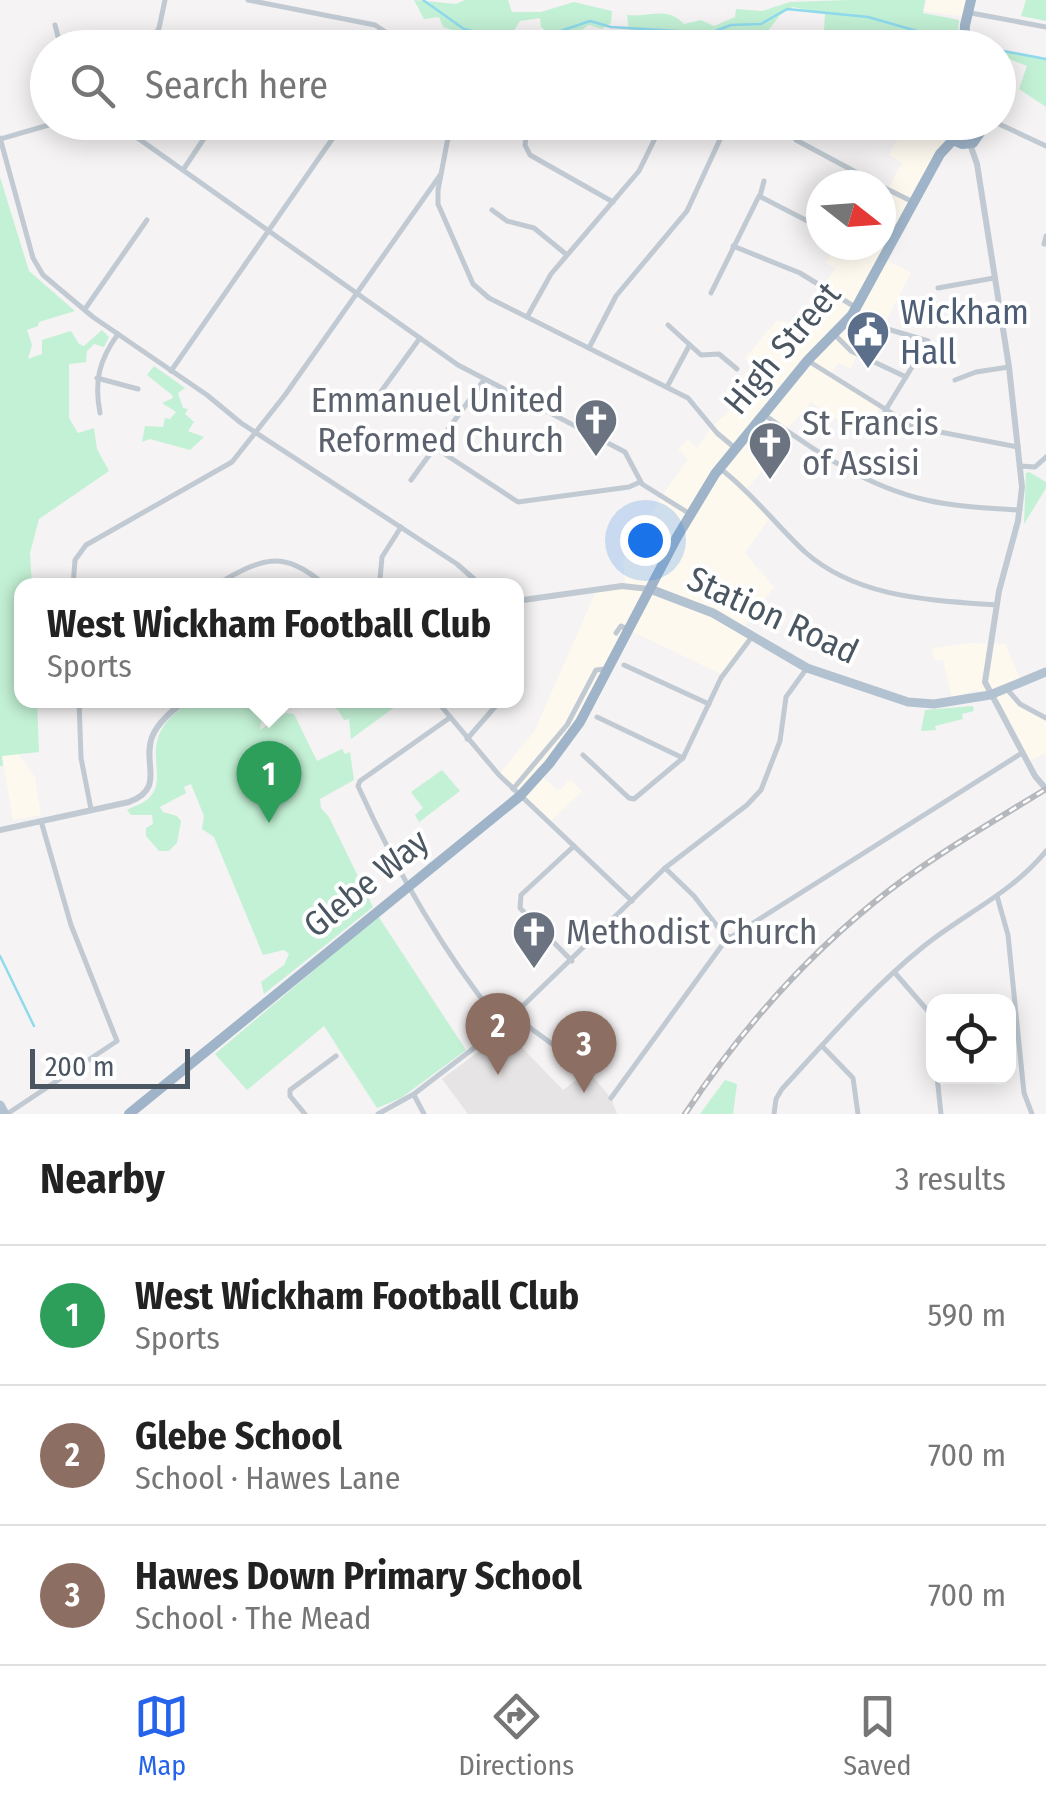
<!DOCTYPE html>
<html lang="en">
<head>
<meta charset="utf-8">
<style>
  :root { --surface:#fff; --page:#f6f6f6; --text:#222; --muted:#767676; --line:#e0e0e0; --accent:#2563eb }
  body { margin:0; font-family:"Fira Sans Condensed",sans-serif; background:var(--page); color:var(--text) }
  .controls { position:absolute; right:30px; bottom:30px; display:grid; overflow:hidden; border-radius:20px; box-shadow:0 5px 25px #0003 }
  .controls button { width:90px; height:90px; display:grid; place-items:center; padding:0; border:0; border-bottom:2px solid var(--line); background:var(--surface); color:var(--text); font:50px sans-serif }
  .compass { position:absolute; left:806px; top:170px; width:90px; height:90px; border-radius:50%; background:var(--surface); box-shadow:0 5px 25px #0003; rotate:107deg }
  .scale { position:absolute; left:30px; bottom:25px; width:160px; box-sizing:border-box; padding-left:10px; border:5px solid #4a5661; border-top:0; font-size:28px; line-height:35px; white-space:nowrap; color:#4a5661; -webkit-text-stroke:8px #fff; paint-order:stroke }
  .you { position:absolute; left:645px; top:540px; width:35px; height:35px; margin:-25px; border:8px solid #fff; border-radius:50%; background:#1a73e8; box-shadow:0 0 0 15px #1a73e833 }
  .badge { display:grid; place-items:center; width:65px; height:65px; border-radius:50%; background:var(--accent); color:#fff; font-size:32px; font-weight:700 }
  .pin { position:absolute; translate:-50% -82px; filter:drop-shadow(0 2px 5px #0008) }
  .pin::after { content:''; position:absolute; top:52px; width:35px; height:30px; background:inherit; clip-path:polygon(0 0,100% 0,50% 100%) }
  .popup { position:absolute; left:14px; top:578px; width:510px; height:130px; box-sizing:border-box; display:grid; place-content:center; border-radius:20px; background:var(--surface); filter:drop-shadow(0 2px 8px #0005); font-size:32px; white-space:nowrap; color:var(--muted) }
  .popup b { font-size:38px; color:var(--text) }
  .popup::after { content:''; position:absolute; left:50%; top:100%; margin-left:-20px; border:20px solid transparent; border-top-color:var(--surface) }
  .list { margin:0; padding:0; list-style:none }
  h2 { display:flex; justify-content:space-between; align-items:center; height:130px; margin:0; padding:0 40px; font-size:42px }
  h2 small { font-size:32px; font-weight:400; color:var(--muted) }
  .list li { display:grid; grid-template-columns:65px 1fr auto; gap:30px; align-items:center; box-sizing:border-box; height:140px; padding:0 40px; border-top:2px solid var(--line) }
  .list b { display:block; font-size:38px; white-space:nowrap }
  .list p { margin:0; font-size:32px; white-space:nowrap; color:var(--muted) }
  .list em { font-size:32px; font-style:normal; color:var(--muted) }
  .icon { flex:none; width:55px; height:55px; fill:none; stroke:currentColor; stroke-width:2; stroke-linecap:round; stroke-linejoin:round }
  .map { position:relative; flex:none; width:1046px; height:1114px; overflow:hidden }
  .search { position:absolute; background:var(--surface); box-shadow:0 5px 25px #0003; left:30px; right:30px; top:30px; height:110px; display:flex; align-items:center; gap:25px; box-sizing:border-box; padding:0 35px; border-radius:55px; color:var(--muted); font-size:38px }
  .sheet { height:550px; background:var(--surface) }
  nav { display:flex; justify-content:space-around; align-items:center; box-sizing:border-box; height:140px; border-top:2px solid var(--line); background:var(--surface); font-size:28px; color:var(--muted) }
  nav a { display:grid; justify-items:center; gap:5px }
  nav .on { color:var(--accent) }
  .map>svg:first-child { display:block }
  .commercial { fill:#fdf9ef }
  .education { fill:#e6e4e5 }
  .green { fill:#c3f1d5 }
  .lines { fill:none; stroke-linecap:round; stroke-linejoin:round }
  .stream { stroke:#90daee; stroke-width:2.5 }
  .minor { stroke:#c1cad2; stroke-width:5 }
  .tertiary { stroke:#c1cad2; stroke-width:6 }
  .primary { stroke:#b3c2d1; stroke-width:9 }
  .trunk { stroke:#9fb4c9; stroke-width:10 }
  .rail-casing { stroke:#b5b8bd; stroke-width:6 }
  .rail { stroke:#fff; stroke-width:2.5; stroke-dasharray:8; stroke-linecap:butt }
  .labels { text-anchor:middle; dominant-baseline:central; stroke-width:8; stroke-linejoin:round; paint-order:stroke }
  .service-label { font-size:35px; fill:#4e5e75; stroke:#fff; text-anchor:start }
  .street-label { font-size:35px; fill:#4a5661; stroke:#fff }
  .worship-label { font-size:35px; fill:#5b616d; stroke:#fff; text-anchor:start }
</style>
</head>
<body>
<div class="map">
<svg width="1046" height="1114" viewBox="0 0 1046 1114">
  <rect width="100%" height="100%" fill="#f5f3f3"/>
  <g class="commercial">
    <polygon points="927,0 969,0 964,17 924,11"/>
    <polygon points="905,123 925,123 950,133 953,140 885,259 911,273 882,329 865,325 859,339 849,349 857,354 851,369 839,363 829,375 880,408 862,435 811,402 766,453 772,459 746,490 771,516 745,553 774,587 743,629 753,635 723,675 629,630 598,689 541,775 556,789 561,789 570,779 582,791 549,823 499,775 535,730 597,589 625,585 623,558 629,556 638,542 636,540 661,497 688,459 678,449 688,439 697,448 710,429 738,402 729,392 751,367 745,358 777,320 794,324 803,314 811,319 830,291 823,287 835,268 826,263 836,245 881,245 881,186 888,189 902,163 889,155"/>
    <polygon points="969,643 1005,644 1021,680 1004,691 1018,706 1046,721 1046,752 1030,761 1000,702 990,695 977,690 952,697 943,660 934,660 932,648"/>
    <polygon points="18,754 35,777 41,815 13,820 2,756"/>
  </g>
  <polygon class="education" points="506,1031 563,1090 588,1071 611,1098 617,1114 468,1114 442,1079"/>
  <g class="green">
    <polygon points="414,0 456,4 465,0 508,0 512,12 541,12 574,2 612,11 611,23 602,29 589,25 571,37 550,34 541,27 540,18 520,21 513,32 458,32 443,27 439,17 424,19"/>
    <path d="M 848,0 L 925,0 L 923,13 L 959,20 L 957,41 L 855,38 L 850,47 L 823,47 L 825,14 L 793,7 L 780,15 L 768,31 L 753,32 L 751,47 L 748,38 L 751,33 L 741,30 L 729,35 L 744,36 L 747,47 L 697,47 L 691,37 L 685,38 L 681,45 L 644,48 L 631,45 L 627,15 C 648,18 666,5 684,24 L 701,20 L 714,26 L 735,17 L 736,9 L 762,11 L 790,2 Z"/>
    <polygon points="1026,0 1046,0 1046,21 1021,16"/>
    <polygon points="998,51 1046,59 1046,107 1019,89 1027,66 999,55"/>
    <polygon points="0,177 29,271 75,311 39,322 38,326 27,330 32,345 28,359 42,354 42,340 71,331 79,344 84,346 102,330 109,337 104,347 94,344 87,351 86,362 69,364 69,418 78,433 94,428 97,449 109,471 39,519 30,553 32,585 21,586 21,700 37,701 39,752 2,756 3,766 0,766"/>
    <polygon points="154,366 185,388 178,393 183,408 188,409 185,414 194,422 188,431 204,437 190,450 150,439 142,442 145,426 163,427 165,418 170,419 176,412 162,403 173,398 172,395 147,375"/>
    <polygon points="1029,472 1046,482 1046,488 1024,524 1026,473"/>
    <path d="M 192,701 L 257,701 L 254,705 L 261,701 L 272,701 L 274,704 L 258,715 L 275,705 L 280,713 L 263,723 L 261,721 L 260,730 L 286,713 L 294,714 L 317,761 L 342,749 L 345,754 L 350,752 L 354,780 L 320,799 L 321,808 L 329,817 L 373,907 L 264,994 L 261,982 L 284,965 L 289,954 L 284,950 L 263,955 L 214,837 L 202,829 L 204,816 L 191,784 L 184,787 L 186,793 L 160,807 L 163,812 L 177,816 L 181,821 L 177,843 L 169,851 L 159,851 L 146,836 L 146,828 L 153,824 L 152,815 L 131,815 L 127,810 C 134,806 143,804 149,798 C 173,774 129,739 192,701 Z"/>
    <polygon points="325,701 403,701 351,739 349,719 344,720 338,710"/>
    <polygon points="973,706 974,711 962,714 963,719 935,726 936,730 921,731 925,710"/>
    <polygon points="442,770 460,791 419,822 415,815 423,808 411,792"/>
    <polygon points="378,916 466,1050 401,1098 377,1108 324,1026 247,1090 215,1054"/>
    <polygon points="725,1080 737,1084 733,1114 700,1114"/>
  </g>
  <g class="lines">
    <g class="stream">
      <polyline points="423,0 464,29 502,38 540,38 590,21 611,27 710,33 731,25 761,24 787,9 868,17 931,35 962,40"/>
      <polyline points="970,41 984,48"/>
      <polyline points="998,50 1046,59"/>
      <polyline points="0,956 34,1026"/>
    </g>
    <g class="minor">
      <polyline points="248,0 375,25 410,48"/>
      <polyline points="971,13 1046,27"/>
      <polyline points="55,25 61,48"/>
      <polyline points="148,48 159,28 165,0"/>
      <polyline points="115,122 458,365 625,452 642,484 690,514"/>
      <polyline points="451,122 438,190 438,204 473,284 489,298 688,398 717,433 735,448"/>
      <polyline points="528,122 525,145 530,155 613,202"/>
      <polyline points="797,122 793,133 796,140 880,185"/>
      <polyline points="981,126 997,123 1046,146"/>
      <polyline points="594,129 595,122"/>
      <polyline points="0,138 33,258 43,275 93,317 207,395 241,423 457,564 482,586"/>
      <polyline points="0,139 59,122"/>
      <polyline points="183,170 215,122"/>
      <polyline points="881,186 911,201"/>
      <polyline points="760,196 764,181"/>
      <polyline points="492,210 507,221 534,228 567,255"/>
      <polyline points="1044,244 1046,236"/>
      <polyline points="733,246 800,273 855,307"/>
      <polyline points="938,288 994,278"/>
      <polyline points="711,293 759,196 821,228"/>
      <polyline points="85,309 147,220"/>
      <polyline points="527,317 551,274 639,171 663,122"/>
      <polyline points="850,318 928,341 885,411"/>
      <polyline points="668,325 701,355 719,354 737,369"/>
      <polyline points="834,334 851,351 906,377"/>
      <polyline points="589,348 616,296 687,211 728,122"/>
      <polyline points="810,362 914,427 1018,447"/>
      <polyline points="171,371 344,122"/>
      <polyline points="97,378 138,389"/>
      <polyline points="955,380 976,372 1009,367"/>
      <polyline points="667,387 689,346"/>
      <polyline points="377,397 420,338"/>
      <path d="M 100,413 C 94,381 99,360 118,334"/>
      <path d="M 766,416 C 815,451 865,486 926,500 C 957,507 989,508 1020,510"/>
      <polyline points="434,447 518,502 629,487 640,482"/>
      <polyline points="1020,466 1035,467 1046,457"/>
      <path d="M 722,470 C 753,494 776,525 805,552 C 857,598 930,600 996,605"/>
      <polyline points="411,480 484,380"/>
      <polyline points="380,579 382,557 401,527"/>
      <polyline points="73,586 75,560 86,545 232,462 285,395 441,174"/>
      <path d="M 214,586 C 261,559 281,547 326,586"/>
      <polyline points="516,631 516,669"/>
      <polyline points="616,633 621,626 629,630"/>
      <polyline points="624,665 709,704"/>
      <polyline points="1007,689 1020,704 1046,718"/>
      <polyline points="79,700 81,758 91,809"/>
      <polyline points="436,700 499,775 632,901"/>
      <polyline points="597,717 683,758"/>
      <path d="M 448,719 L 360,781 L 358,786 C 397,872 443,953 503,1026"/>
      <polyline points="467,739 501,700"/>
      <polyline points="583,755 629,798 634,799 683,758 721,678 751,638"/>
      <polyline points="513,789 567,725 596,670 606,669"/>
      <polyline points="665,868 747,805 761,790 780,741 786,697 807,668"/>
      <polyline points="997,896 1008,935 1024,1093 1032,1114"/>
      <polyline points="572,961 520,908 521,895 574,846"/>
      <polyline points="895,973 928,1011 934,1044"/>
      <polyline points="514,1016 563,1052"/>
      <polyline points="822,1046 853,1078 858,1114"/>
      <polyline points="937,1076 941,1114"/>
      <polyline points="414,1095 424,1114"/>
      <polyline points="611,1098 728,937"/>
      <polyline points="7,1114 117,1041 71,925 41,821"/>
      <polyline points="305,1114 290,1096 290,1090 336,1056"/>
      <polyline points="378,1114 414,1094 500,1028 665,868 694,896 724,935 731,937 1022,753"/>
      <path d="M 774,1114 L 776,1099 L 782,1089 C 827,1040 872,988 924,946 C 965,913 1012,893 1046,851"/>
    </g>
    <g class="tertiary">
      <polyline points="970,144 977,164 1009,367 1022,487 1018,521 999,591 985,682 1035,776 1046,789"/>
      <polyline points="516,601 622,586 649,589"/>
      <path d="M 0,830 L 129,802 C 166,788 142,764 152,737 C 158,722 173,710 186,700"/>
    </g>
    <g class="primary">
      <polyline points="650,589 713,613 807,668 908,702 934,704 990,695 1046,672"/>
      <polyline points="0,1105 5,1114"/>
    </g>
    <g class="trunk">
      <polyline points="964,48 965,25 971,0"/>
      <polyline points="951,122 953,140"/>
      <polyline points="953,140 962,144 973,143 980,133 980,122"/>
      <polyline points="129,1114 520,796 549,764 580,722 677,537 715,474 808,360 852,315 940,154 953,140"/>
    </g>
    <g class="rail-casing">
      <path id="rail" d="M 685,1114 C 742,1028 809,952 891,889 C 940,852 994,821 1046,789"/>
    </g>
    <use href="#rail" class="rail"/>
  </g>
  <defs>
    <g id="civic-pin" transform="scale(2.25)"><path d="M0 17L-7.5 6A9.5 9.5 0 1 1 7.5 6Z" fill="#5c6f8a" stroke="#fff"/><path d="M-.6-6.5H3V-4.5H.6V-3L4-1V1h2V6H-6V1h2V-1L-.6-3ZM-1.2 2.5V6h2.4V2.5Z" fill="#fff"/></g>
    <g id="church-pin" transform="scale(2.25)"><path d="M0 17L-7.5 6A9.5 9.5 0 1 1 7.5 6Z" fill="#6b7280" stroke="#fff"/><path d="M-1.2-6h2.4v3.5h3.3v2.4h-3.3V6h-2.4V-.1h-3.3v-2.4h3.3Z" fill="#fff"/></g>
  </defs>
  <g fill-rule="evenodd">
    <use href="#civic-pin" x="868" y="332"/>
    <use href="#church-pin" x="596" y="420"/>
    <use href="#church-pin" x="770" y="443"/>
    <use href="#church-pin" x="534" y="932"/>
  </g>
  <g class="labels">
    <g class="service-label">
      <text x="900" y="312">Wickham<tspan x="900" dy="40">Hall</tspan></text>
    </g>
    <g class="street-label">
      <text transform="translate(782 348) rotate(-50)">High Street</text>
      <text transform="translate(773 615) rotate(25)">Station Road</text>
      <text transform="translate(366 883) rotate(-39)">Glebe Way</text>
    </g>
    <g class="worship-label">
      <text x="564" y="400" text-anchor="end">Emmanuel United<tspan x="564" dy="40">Reformed Church</tspan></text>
      <text x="802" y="423">St Francis<tspan x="802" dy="40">of Assisi</tspan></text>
      <text x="566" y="932">Methodist Church</text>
    </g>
  </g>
</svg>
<div class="controls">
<button><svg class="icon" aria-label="locate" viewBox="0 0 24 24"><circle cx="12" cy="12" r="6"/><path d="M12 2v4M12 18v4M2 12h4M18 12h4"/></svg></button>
</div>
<svg class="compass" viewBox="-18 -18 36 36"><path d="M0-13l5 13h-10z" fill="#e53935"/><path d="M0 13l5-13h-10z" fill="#767676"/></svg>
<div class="scale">200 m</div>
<div class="you"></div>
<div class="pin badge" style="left:269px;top:823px;background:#2e9e5b">1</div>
<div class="popup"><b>West Wickham Football Club</b>Sports</div>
<div class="pin badge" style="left:498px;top:1075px;background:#8d6e63">2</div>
<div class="pin badge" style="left:584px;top:1093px;background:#8d6e63">3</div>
<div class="search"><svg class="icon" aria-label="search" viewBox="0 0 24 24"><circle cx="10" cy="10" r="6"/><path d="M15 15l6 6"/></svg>Search here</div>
</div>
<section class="sheet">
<h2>Nearby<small>3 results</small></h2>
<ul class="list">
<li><span class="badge" style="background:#2e9e5b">1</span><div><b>West Wickham Football Club</b><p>Sports</p></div><em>590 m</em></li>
<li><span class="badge" style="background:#8d6e63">2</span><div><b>Glebe School</b><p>School · Hawes Lane</p></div><em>700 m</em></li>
<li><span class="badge" style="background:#8d6e63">3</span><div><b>Hawes Down Primary School</b><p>School · The Mead</p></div><em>700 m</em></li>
</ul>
</section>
<nav>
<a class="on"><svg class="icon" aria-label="map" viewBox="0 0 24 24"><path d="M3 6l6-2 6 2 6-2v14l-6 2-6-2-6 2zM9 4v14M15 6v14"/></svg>Map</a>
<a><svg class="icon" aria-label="directions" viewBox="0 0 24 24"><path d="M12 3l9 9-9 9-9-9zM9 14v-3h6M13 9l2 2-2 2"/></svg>Directions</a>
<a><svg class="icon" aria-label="saved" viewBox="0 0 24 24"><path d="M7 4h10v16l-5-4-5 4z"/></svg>Saved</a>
</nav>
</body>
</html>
